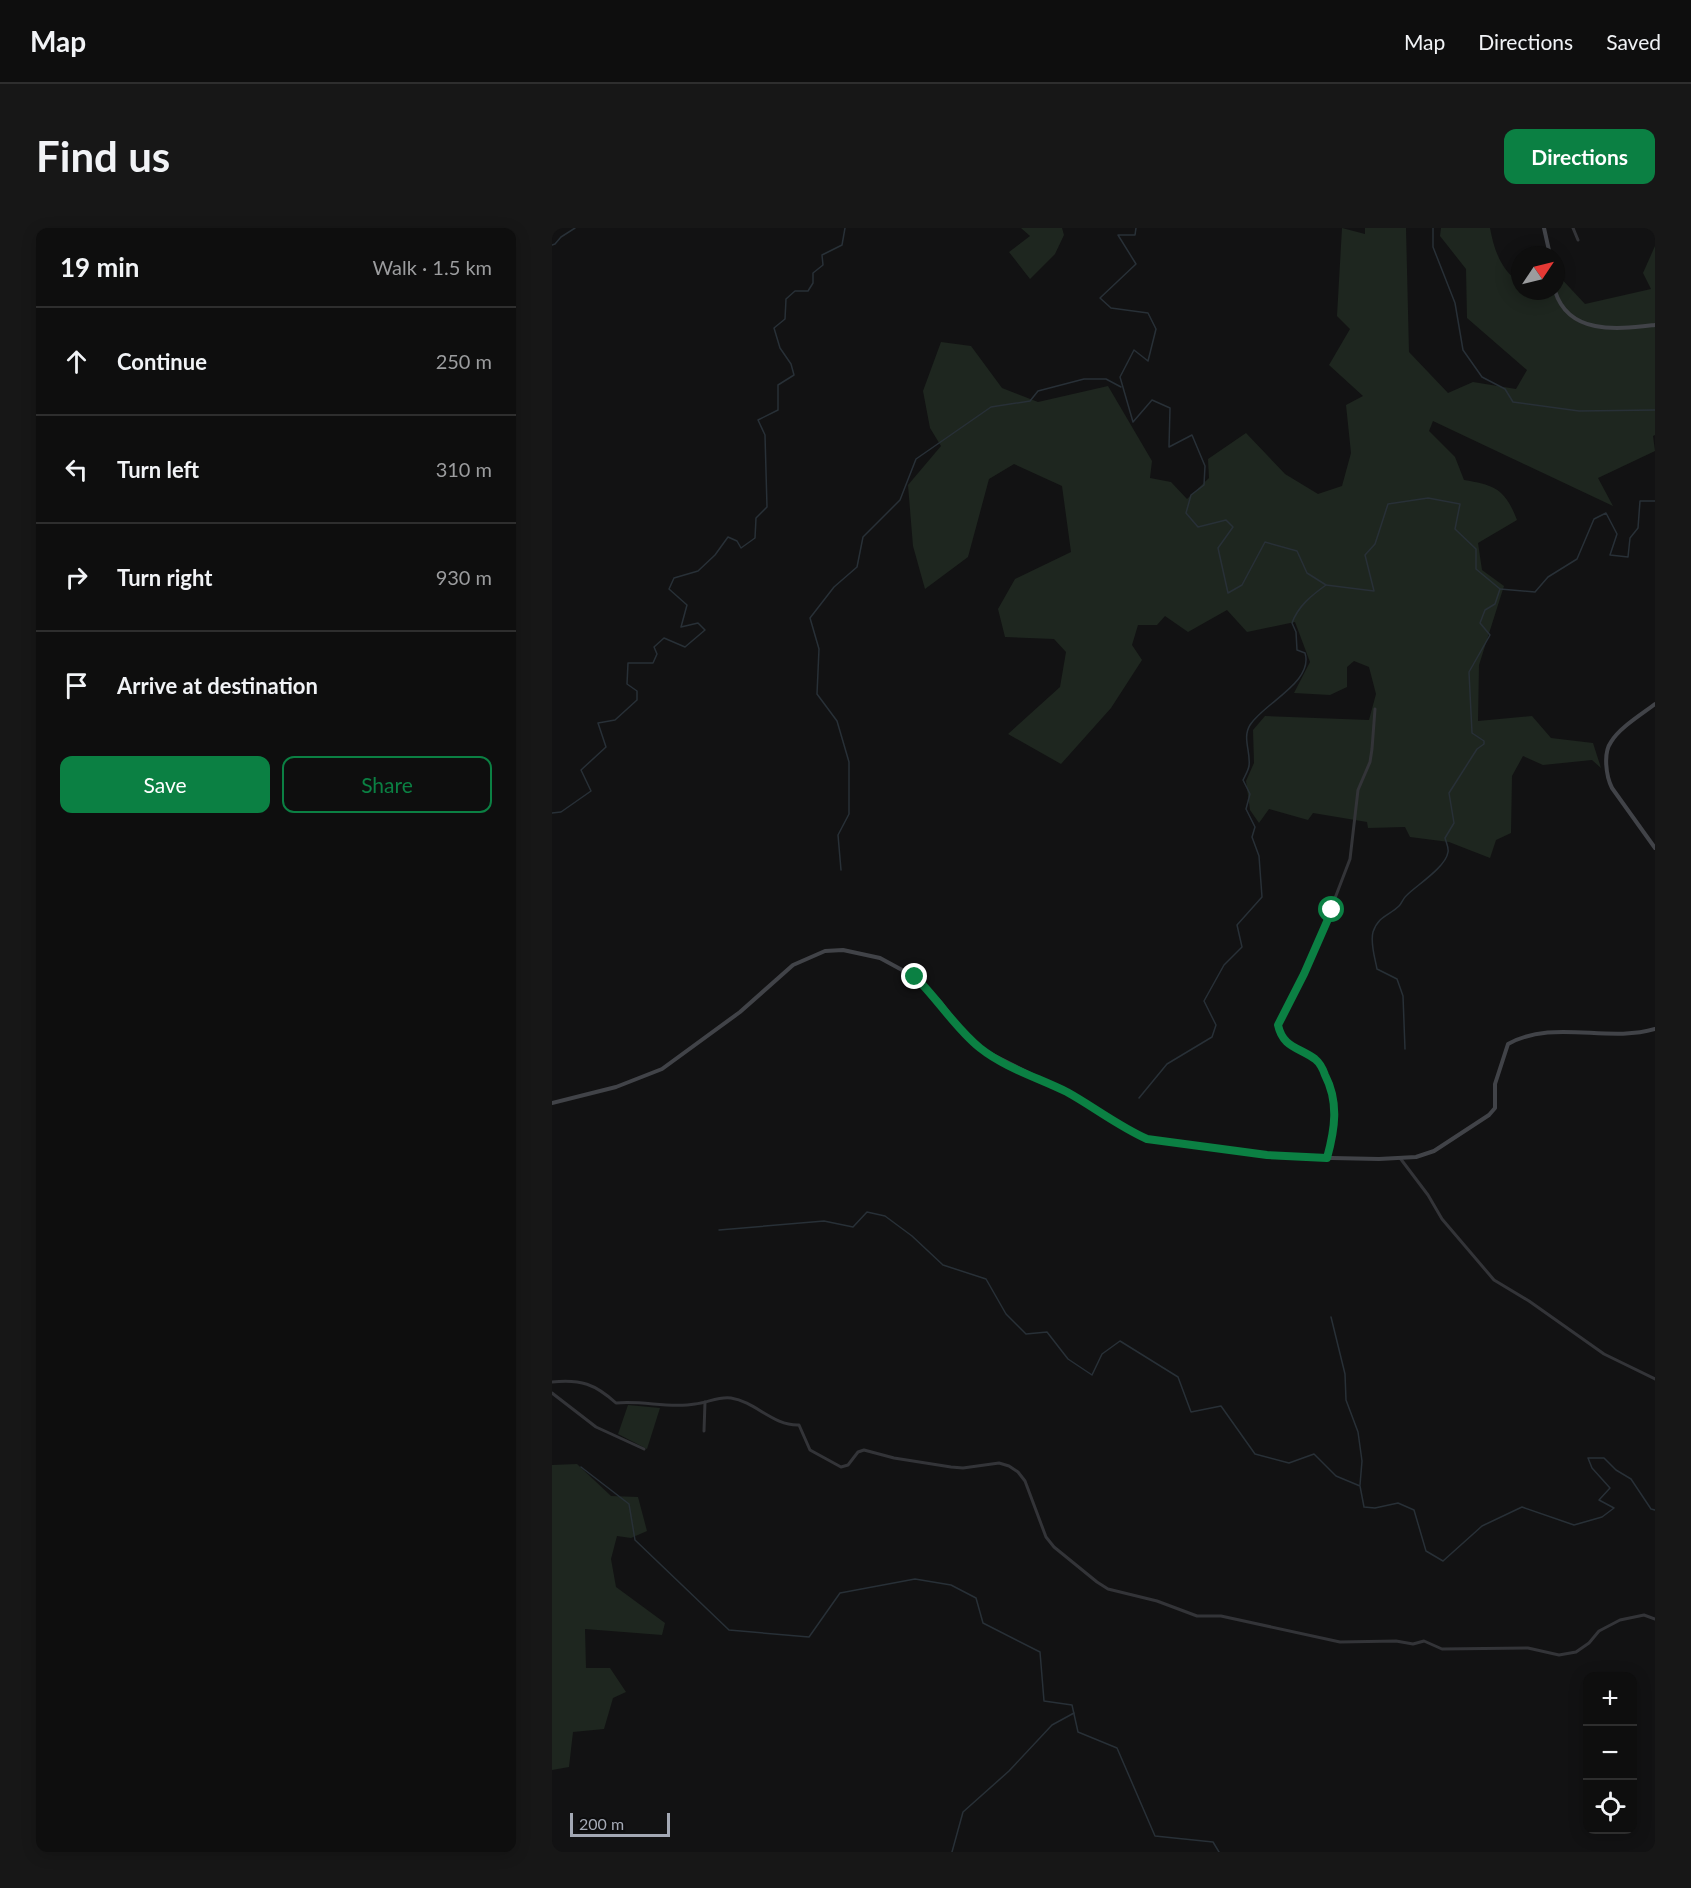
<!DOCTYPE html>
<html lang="en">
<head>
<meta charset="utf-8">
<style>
  :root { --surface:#0e0e0e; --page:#171717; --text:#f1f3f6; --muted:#9b9c9e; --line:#2e2e2e; --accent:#0b8043 }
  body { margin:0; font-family:Lato,sans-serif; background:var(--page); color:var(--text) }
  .controls { position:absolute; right:18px; bottom:18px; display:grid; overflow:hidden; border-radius:12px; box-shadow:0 3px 15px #0003 }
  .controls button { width:54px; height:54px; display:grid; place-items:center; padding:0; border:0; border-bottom:2px solid var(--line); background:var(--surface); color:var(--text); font:30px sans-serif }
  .compass { position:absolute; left:959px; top:18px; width:54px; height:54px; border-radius:50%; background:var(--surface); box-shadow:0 3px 15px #0003; rotate:55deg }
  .scale { position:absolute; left:18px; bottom:15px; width:100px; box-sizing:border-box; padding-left:6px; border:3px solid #a3a8b4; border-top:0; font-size:16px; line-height:21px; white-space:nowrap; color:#a3a8b4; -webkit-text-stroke:4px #0d0d0e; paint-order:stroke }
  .stop { position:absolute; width:18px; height:18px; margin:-14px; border:4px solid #0b8043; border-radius:50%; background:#fff }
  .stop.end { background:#0b8043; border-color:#fff; box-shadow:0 2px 6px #0008 }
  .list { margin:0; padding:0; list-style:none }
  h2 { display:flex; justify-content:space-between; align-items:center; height:78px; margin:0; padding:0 24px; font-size:26px }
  h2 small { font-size:20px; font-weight:400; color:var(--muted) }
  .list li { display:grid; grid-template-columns:39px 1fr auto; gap:18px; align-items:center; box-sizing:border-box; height:108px; padding:0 24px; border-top:2px solid var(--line) }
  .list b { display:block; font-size:22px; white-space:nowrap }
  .list em { font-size:20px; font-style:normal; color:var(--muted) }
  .actions { display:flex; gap:12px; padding:18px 24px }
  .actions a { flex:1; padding:14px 0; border:2px solid var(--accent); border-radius:12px; text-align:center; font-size:21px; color:var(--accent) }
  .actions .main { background:var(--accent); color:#fff }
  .icon { flex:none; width:33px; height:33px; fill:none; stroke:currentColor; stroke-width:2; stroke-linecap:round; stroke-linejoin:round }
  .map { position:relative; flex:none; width:1103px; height:1624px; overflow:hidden; border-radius:12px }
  header { display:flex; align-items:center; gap:36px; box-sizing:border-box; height:84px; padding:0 30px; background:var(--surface); border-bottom:2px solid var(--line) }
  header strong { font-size:28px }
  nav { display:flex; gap:33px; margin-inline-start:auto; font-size:21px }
  .intro { display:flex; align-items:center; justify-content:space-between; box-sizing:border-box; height:144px; padding:0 36px }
  h1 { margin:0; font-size:42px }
  .button { padding:15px 27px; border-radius:12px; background:var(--accent); color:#fff; font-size:21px; font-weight:700 }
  main { display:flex; gap:36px; padding:0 36px }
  aside { flex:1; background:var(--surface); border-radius:12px; box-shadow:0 3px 15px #0003 }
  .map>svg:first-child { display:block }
  .green { fill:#1e261f }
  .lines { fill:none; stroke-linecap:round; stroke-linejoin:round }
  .stream { stroke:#283037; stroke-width:1.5 }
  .street { stroke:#333438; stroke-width:3 }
  .secondary { stroke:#414348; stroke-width:4 }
  .route { stroke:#0b8043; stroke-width:8 }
</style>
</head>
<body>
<header>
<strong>Map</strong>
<nav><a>Map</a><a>Directions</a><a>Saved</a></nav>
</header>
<div class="intro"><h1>Find us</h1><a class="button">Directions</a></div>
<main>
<aside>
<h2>19 min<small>Walk · 1.5 km</small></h2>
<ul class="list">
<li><svg class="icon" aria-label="ahead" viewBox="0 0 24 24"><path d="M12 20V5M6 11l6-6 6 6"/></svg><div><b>Continue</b></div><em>250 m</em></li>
<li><svg class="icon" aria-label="left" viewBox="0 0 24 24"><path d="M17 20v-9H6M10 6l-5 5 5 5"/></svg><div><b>Turn left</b></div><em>310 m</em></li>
<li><svg class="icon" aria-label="right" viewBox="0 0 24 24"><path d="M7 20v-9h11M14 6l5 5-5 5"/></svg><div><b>Turn right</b></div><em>930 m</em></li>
<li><svg class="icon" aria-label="arrive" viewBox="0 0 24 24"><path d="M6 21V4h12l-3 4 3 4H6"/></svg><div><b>Arrive at destination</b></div></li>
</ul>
<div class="actions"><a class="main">Save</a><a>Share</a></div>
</aside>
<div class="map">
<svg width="1103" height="1624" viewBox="0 0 1103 1624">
  <rect width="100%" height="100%" fill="#121213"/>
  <g class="green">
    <polygon points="469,0 510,0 512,7 503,26 478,51 457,24 478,8"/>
    <path d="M 790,0 L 813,6 L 813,0 L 854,0 L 857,124 L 896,165 L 921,154 L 964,161 L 975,142 L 915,90 L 914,41 L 888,8 L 889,0 L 938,0 C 942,22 949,42 968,55 L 968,63 L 1004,63 L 1004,45 L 1033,76 L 1099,61 L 1091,45 L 1103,18 L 1103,207 L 1101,208 L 1103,223 L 1046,250 L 1061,278 L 881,193 L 877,203 L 903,229 L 912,252 C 943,257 953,261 965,292 L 926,315 L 930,342 L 952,358 L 927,437 L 926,493 L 980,488 L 999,510 L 1041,515 L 1049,540 L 1040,532 L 991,537 L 971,528 L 960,548 L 959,605 L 944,612 L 938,630 L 897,614 L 858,609 L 853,599 L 816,600 L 815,594 L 761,585 L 756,592 L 717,581 L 707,595 L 698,582 L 694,553 L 702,535 L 701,502 L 713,488 L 817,492 L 824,466 L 817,439 L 802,433 L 795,439 L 795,459 L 778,467 L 742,465 L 758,434 L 743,394 L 695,404 L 675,382 L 636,404 L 613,388 L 605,397 L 586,397 L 580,417 L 590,432 L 559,480 L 509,536 L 456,506 L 508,459 L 514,424 L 502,411 L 453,409 L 446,381 L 463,351 L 519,324 L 510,258 L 462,236 L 437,251 L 416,329 L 373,361 L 361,318 L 356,257 L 389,218 L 378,200 L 371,163 L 389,114 L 419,118 L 450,160 L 486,174 L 556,158 L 600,233 L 598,250 L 619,254 L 635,271 L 657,250 L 656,231 L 694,205 L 733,246 L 766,266 L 790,258 L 799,225 L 794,177 L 811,168 L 777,137 L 798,101 L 785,88 Z"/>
    <polygon points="76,1177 108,1180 95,1221 66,1206"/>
    <polygon points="25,1236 59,1268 86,1269 95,1303 79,1310 65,1308 59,1331 64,1359 113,1395 110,1407 33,1401 34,1440 58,1440 74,1464 61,1470 52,1501 21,1504 17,1539 0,1542 0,1237"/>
  </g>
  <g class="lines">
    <g class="stream">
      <polyline points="584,0 583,7 566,7 584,36 548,70 559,80 596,85 604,101 596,133 582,122 568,149 581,194 600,172 618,180 617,219 640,207 653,238 652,257 639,267 634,285 646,299 674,292 681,299 666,320 676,365 690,357 713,314 745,323 755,345 774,357 822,363 813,327 823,316 836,276 876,270 908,276 903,301 924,321 924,341 948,361 983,364 996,349 1025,331 1042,291 1054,285 1065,306 1058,327 1076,329 1078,310 1086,300 1088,273 1103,273"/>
      <polyline points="881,0 881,19 903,75 911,122 930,149 953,161 961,174 1027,183 1103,182"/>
      <polyline points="0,17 3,16 9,9 23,0"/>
      <polyline points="0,585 9,584 39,563 29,542 54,519 46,495 63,492 85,472 85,463 75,456 76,435 101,435 105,426 102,419 112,410 133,419 153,402 146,395 129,399 135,377 117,361 122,350 146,343 163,327 176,309 185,313 189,320 203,310 204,290 215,279 213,207 206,192 226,182 226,157 242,147 239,136 228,120 222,100 233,91 234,71 243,63 256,63 261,55 261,45 271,37 270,27 290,17 293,0"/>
      <polyline points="289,642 286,607 297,586 297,534 285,493 265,466 267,421 258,390 282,359 305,339 311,309 348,272 364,231 439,179 478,173 486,163 532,151 554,151 569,159"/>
      <path d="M 853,821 L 851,768 L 845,751 L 825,741 C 823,730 818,715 821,704 C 826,688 838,687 847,678 C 850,675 851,670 855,667 C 865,657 894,639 896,624 C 897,620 894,614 893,610 L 902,595 L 897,565 L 925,521 L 932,516 L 932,513 L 920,505 L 917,444 L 938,407 L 928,395 L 933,382 L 943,376 L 948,361"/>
      <path d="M 587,870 L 615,836 L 660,809 L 664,797 L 652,773 L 672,737 L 690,719 L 685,697 L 710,669 L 707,628 L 700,609 L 703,599 L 694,581 L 698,566 L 691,552 C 693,548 696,543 697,538 C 699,524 690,510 698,497 C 712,475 762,454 753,425 L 745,422 L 744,404 L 740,395 C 746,378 760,367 774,357"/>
      <polyline points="167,1002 272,993 301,999 315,984 333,988 360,1008 391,1037 434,1051 454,1086 474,1106 495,1104 516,1131 540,1147 550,1126 568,1113 626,1149 639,1184 669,1178 703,1226 737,1235 762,1226 784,1248 808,1258 812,1279 823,1280 846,1275 862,1282 874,1323 891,1333 930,1298 970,1279 1022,1297 1050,1289 1062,1280 1047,1272 1058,1260 1040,1240 1036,1230 1052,1230 1064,1242 1079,1251 1099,1281 1103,1282"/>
      <polyline points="779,1089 793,1146 794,1172 806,1204 810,1233 808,1257"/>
      <polyline points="29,1239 77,1276 83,1312 177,1402 257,1409 288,1365 363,1351 399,1357 424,1370 431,1395 488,1424 492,1473 520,1477 526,1504 565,1520 603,1608 661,1614 667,1624"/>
      <polyline points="400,1624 411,1584 457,1543 500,1497 522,1485"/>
    </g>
    <g class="street">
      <polyline points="1021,0 1026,12"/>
      <path d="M 775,930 C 783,902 787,874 773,847 C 771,841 768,835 763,831 C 747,818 732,820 726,797 L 762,725 L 798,631 L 806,562 L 818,534 L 820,521 L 823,481"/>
      <polyline points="848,930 876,967 890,991 942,1052 977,1073 1052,1126 1103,1151"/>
      <path d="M 0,1154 C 29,1151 43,1156 64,1175 C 91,1172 117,1181 143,1176 C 155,1175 167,1168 179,1170 C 204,1174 221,1198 247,1197 L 258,1222 L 289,1239 L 296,1237 L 306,1224 L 312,1222 L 342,1230 L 399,1239 L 411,1240 L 447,1235 L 457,1238 L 466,1244 L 473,1253 L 494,1309 L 502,1319 L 545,1354 L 556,1361 L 605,1373 L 645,1388 L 669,1388 L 788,1414 L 844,1413 L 861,1416 L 872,1413 L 890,1421 L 976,1420 L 1007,1427 L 1024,1424 L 1037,1415 L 1047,1403 L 1068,1392 L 1092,1387 L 1103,1391"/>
      <polyline points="0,1165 44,1199 92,1221"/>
      <polyline points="152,1203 153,1174"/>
    </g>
    <g class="secondary">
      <polyline points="992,0 998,27"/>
      <path d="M 1003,63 C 1017,108 1067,101 1103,97"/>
      <path d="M 1103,476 C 1090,486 1067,500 1059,514 C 1051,525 1054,548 1060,560 L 1103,620"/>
      <path d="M 0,875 L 64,859 L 110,841 L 188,784 L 241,737 L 273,723 L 291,722 L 328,730 L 363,749 L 389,775 L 410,802 L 431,822 L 518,866 L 577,903 L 595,911 L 733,929 L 827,931 L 864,929 L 882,923 L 937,887 L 943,880 L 943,856 L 956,816 C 1000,791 1056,815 1103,801"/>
    </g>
  </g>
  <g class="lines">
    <path class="route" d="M 363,749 C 386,771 403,800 428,820 C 453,840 487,850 515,864 C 542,879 566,898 595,911 L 715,927 L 775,930 C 783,901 787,874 773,847 C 771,841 768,835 763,831 C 747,819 731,820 726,797 L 752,746 L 780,682"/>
  </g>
</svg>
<div class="controls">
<button>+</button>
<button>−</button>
<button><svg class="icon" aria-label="locate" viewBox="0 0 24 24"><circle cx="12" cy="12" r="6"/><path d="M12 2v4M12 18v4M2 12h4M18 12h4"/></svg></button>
</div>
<svg class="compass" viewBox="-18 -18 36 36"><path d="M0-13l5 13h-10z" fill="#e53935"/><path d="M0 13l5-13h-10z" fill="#9b9c9e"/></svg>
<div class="scale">200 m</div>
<div class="stop" style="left:780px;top:682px"></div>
<div class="stop end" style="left:363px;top:749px"></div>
</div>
</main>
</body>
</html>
